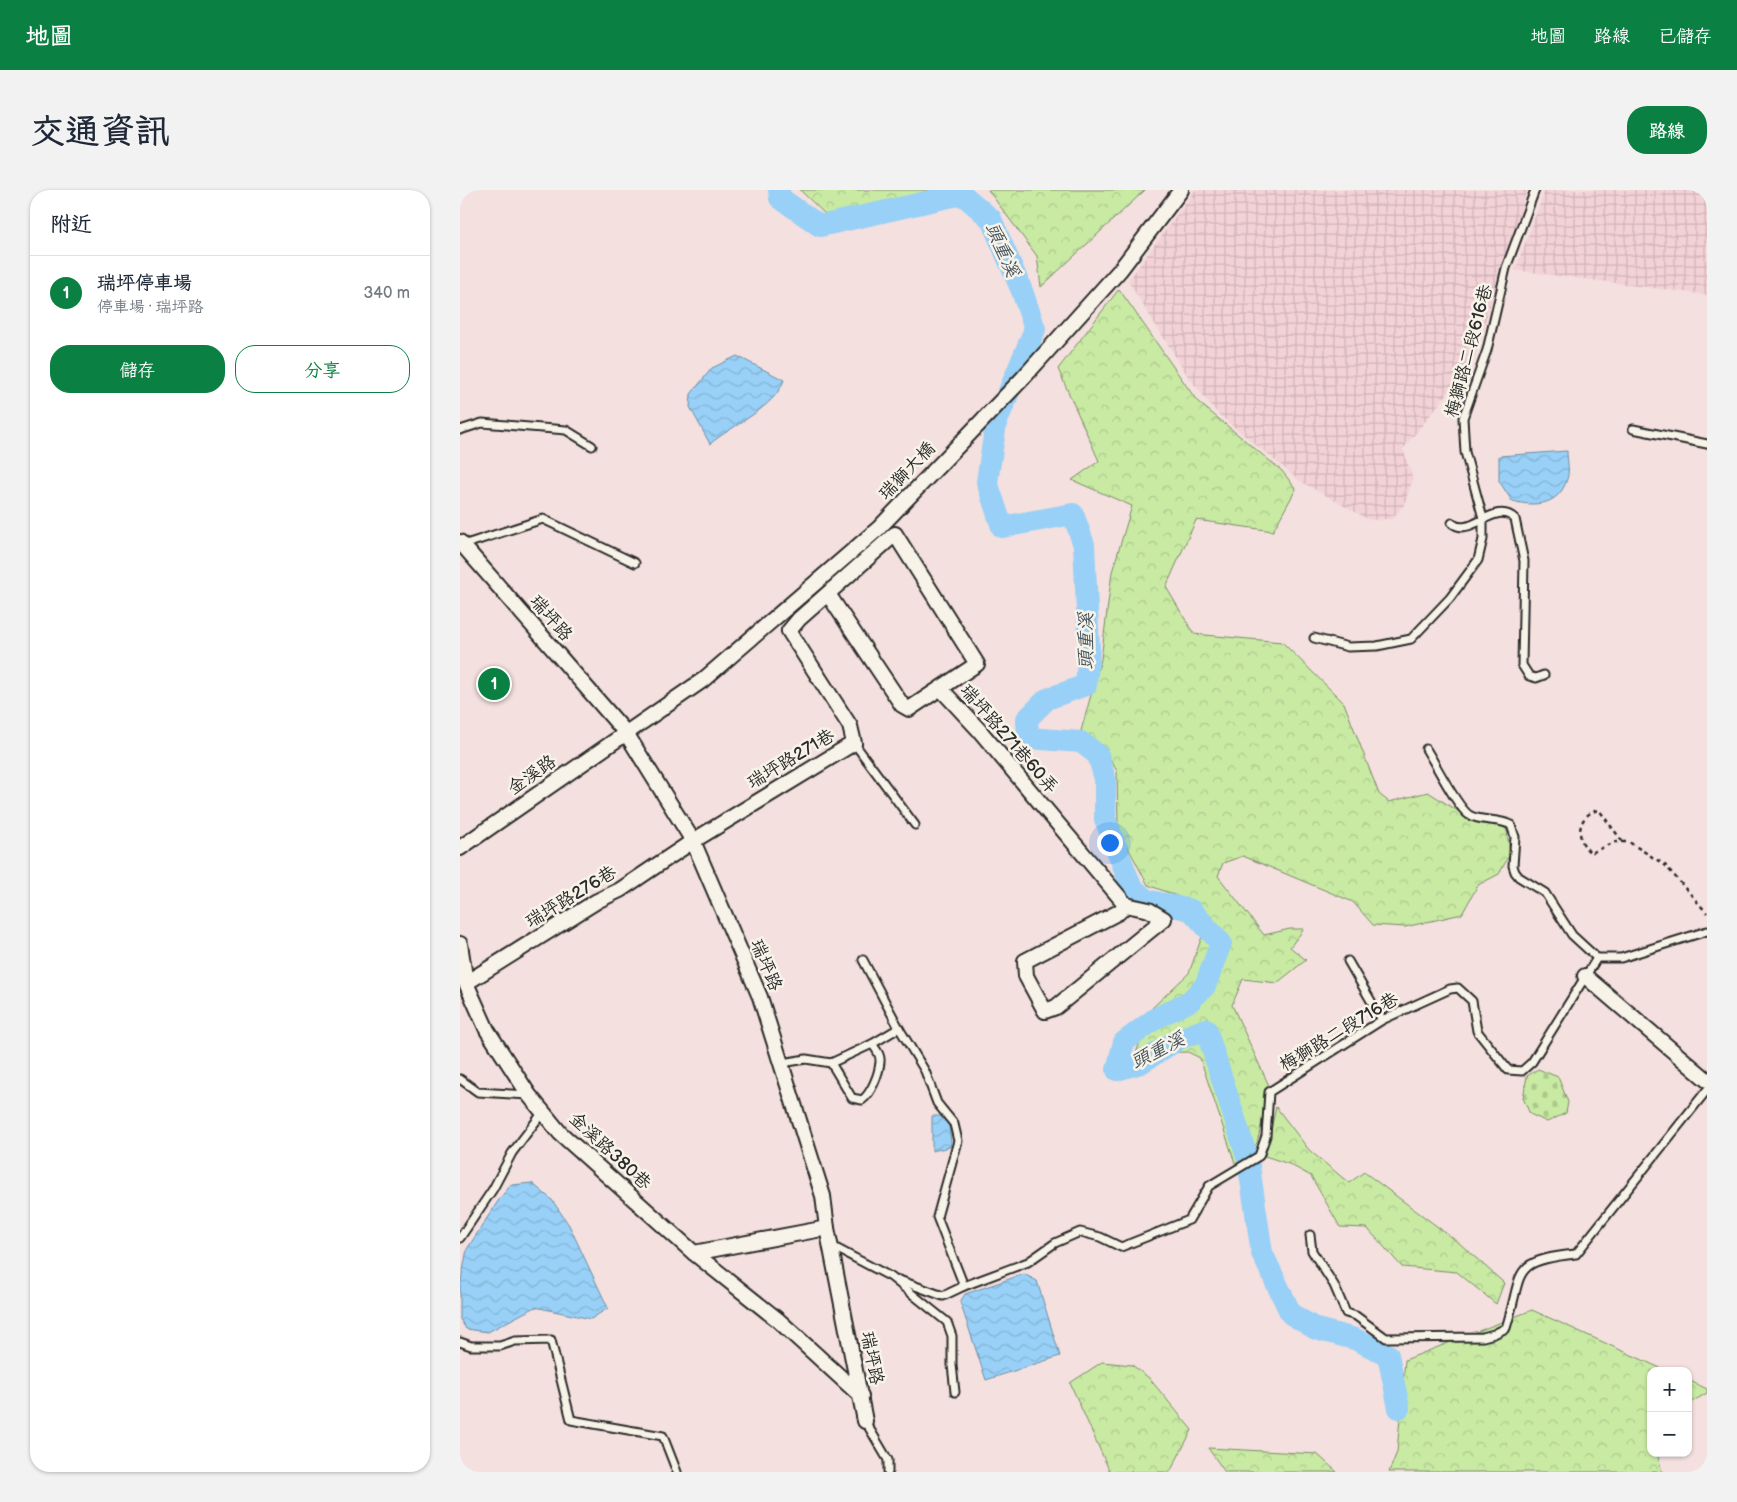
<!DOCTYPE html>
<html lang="zh-TW">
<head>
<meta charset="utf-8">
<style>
  :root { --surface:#fff; --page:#f2f2f3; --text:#1f2937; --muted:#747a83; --line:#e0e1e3; --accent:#0b8043 }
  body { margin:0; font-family:"Balsamiq Sans","LXGW WenKai TC",sans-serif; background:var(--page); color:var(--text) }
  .controls { position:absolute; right:15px; bottom:15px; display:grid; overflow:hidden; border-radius:10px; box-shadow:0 1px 4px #0004 }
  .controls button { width:45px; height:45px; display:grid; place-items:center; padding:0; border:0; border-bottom:1px solid var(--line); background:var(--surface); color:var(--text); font:25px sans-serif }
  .you { position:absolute; left:649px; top:652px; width:18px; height:18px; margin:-12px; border:4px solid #fff; border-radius:50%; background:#1a73e8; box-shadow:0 0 0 8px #1a73e833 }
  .badge { display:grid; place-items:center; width:32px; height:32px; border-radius:50%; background:var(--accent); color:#fff; font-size:16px; font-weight:700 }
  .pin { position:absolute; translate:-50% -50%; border:2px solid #fff; box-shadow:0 1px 5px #0006 }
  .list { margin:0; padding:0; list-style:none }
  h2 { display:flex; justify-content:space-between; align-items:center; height:65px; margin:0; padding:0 20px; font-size:21px }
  h2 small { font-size:16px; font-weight:400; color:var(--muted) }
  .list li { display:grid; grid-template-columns:32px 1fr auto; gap:15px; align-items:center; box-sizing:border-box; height:75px; padding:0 20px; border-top:1px solid var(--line) }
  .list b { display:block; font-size:19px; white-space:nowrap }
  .list p { margin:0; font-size:16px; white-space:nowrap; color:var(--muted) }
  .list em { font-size:16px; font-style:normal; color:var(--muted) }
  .actions { display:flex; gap:10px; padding:15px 20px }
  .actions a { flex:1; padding:11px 0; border:1px solid var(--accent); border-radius:20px; text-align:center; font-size:18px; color:var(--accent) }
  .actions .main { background:var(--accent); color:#fff }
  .map { position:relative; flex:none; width:1247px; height:1282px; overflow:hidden; border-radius:20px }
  header { display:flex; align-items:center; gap:30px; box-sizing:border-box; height:70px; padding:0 25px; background:var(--accent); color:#fff }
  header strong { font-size:24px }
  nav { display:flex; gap:28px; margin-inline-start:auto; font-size:18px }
  .intro { display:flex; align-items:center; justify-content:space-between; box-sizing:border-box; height:120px; padding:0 30px }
  h1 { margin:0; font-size:35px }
  .button { padding:12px 22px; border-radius:20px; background:var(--accent); color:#fff; font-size:18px; font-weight:700 }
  main { display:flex; gap:30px; padding:0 30px }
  aside { flex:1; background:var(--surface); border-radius:20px; box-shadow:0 1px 4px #0004 }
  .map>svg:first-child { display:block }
  .industrial { fill:url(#industrial-grid) }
  .forest { fill:url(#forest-crowns); stroke:#7a8a67 }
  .cemetery { fill:url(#cemetery-stones); stroke:#7a8a67 }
  .water { fill:url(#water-waves); stroke:#6c8ea5 }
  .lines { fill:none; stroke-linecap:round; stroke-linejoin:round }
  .river { stroke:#98d0f7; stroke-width:22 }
  .lane-casing { stroke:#2b2b2b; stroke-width:11 }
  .street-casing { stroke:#2b2b2b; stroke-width:18 }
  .path { stroke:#2b2b2b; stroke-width:2.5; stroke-dasharray:4 4; stroke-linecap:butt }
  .lane { stroke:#f7f3e8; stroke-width:7 }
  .street { stroke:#f7f3e8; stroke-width:14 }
  .labels { text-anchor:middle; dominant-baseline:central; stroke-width:5; stroke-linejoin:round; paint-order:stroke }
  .street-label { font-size:18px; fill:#2b2b2b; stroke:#f7f3e8 }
  .water-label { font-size:19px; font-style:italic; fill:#46545e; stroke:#f7f3e8 }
</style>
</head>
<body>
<header>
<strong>地圖</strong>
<nav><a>地圖</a><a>路線</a><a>已儲存</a></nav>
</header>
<div class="intro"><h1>交通資訊</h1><a class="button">路線</a></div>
<main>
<aside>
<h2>附近<small></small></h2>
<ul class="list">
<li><span class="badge">1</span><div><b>瑞坪停車場</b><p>停車場 · 瑞坪路</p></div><em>340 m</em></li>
</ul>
<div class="actions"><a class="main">儲存</a><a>分享</a></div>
</aside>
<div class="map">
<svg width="1247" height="1282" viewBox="0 0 1247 1282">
  <defs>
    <pattern id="industrial-grid" width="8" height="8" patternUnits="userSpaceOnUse" patternTransform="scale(1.25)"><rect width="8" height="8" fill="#f2d2d6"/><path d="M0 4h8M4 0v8" fill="none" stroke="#d0b4b8"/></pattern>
    <pattern id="forest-crowns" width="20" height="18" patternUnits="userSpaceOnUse" patternTransform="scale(1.25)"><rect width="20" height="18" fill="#c8eaa3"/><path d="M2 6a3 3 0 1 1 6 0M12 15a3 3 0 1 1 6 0" fill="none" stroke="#acc98c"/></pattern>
    <pattern id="cemetery-stones" width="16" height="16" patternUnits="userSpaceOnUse" patternTransform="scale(1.25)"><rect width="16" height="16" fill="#c8eaa3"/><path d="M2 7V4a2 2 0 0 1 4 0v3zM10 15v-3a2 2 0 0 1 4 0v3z" fill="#acc98c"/></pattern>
    <pattern id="water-waves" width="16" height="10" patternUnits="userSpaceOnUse" patternTransform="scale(1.25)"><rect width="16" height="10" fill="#98d0f7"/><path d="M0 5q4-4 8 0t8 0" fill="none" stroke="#83b3d4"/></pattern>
  </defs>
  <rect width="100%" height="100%" fill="#f4e0de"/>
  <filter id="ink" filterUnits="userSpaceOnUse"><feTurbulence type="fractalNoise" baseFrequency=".02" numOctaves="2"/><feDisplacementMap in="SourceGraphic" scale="10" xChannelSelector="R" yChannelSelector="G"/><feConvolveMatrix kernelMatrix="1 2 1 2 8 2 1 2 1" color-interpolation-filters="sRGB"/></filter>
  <g filter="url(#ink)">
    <g class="industrial">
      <polygon points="735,0 1067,0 1012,173 943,259 953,289 944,315 932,329 909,330 840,291 757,223 727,185 668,91"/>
      <polygon points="1085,0 1247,0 1247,105 1055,80"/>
    </g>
    <g class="forest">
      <polygon points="340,0 475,0 366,25"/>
      <polygon points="528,0 685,0 581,97 577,66"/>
      <polygon points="659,99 737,211 822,281 836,299 813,341 736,330 706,397 734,444 822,452 884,513 919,604 929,612 968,602 1009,628 1042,634 1047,641 1050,664 1039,684 1018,695 1002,724 945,737 913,735 893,712 783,666 763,673 758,686 804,745 830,739 844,739 830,757 846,770 817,793 783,789 772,815 810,898 797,953 777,979 740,868 728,862 676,863 692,818 729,783 749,727 730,711 688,695 658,639 657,581 643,557 621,541 641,469 652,382 672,316 612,290 639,271 598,179"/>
      <polygon points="816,917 849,960 889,993 904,982 998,1052 1044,1093 1036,1114 997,1082 942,1077 907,1038 880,1037 851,986 829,974 805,966"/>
      <polygon points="1072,1120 1207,1181 1191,1181 1191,1263 1197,1263 1202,1282 929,1282 937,1262 945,1170"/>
      <polygon points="642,1172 672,1175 689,1188 732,1240 710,1282 650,1282 610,1193"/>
      <polygon points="1228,1190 1247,1199 1247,1203 1228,1214"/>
      <polygon points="748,1258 857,1264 877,1282 765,1282"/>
    </g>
    <polygon class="cemetery" points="1078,879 1098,887 1108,912 1106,923 1087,932 1070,924 1063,908 1067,886"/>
    <g class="water">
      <path d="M 277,166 L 324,190 C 315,218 272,235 250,254 L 230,217 L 231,204 L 252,178 Z"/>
      <path d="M 1107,261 C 1107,270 1110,281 1107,289 C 1099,316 1075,317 1052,311 L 1039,291 L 1039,266 Z"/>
      <polygon points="472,926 484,926 488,929 491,952 490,957 472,961"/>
      <polygon points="72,993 92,1010 109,1035 148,1118 131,1129 75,1117 28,1142 6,1139 0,1129 0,1097 7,1059 40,1008 51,995"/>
      <polygon points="564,1084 577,1091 600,1166 526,1190 500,1112 505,1104"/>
    </g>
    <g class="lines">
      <polyline class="river" points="319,0 320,8 360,36 502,4 531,29 562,101 575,139 536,233 527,292 542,337 613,324 624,355 629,461 626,495 587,509 567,529 568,548 621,552 638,565 645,589 645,629 671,696 686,710 731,720 761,753 745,796 730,811 696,828 664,852 657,880 681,873 719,849 746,839 788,970 802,1063 831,1124 856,1139 895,1149 928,1165 939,1218"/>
      <g class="lane-casing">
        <g id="lane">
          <polyline points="1173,239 1247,254"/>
          <polyline points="0,240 22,233 106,240 132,256"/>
          <path d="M 992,333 C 1010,349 1035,309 1055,329 L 1064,371 L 1062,475 L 1069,486 L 1076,488 L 1084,485"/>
          <polyline points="3,355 83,329 175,373"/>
          <polyline points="854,448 888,457 917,456 951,449 990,408 1018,370 1023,349 1023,328 1005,262 1003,228 1027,160 1046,78 1075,0"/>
          <polyline points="394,553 455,635"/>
          <path d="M 966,559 C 975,573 997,617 1009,625 C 1022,632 1038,628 1051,635 L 1055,647 L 1053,676 L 1055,682 L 1059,687 L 1085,703 L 1112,745 L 1137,768"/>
          <polyline points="888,771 922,830"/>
          <polyline points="439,838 465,881 477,913 494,934 498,951 477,1027 504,1096 568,1072 595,1053 620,1042 640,1047 661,1057 729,1030 749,996 799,966 806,946 809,902 922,830 990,799 998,798 1012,811 1017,841 1048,880 1062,881 1072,872 1137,768 1161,768 1247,741"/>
          <polyline points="322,873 346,869 371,873 412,854 439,838 403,770"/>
          <path d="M 371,873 L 392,908 L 402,910 C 411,904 419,884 420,872 C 421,865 416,859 412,854"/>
          <polyline points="0,889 18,902 69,905"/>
          <path d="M 850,1045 L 852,1061 L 874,1095 L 886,1123 L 896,1126 L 926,1148 L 1023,1147 L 1034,1144 L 1046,1138 C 1064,1081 1049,1071 1116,1064 L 1247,900"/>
          <polyline points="0,1048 33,999 52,963 83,922"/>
          <polyline points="372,1056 431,1087 487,1132 492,1146 492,1175 495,1202"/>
          <polyline points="439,1090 483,1106 504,1096"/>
          <polyline points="0,1152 11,1156 40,1156 55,1151 91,1150 111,1230 203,1246 217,1282"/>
          <polyline points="405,1231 428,1270 428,1282"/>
        </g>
      </g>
      <g class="street-casing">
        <g id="street">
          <polyline points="0,352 166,543 233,651 300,807 363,1006 367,1038 405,1231"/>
          <polyline points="481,499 519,540 666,715 659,722 565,771 566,786 585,821 596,817 704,729 689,720 666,715"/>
          <polyline points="0,658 243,490 419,338 563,188 660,80 721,0"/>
          <polyline points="0,754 6,793 27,840 69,905 100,943 234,1063 367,1038"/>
          <polyline points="1125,786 1247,890"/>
          <polyline points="6,793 137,711 160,700 233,651 394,553 390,536 329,441 339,429 435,344 517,474 449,519 442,515 368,404"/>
          <polyline points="234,1063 318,1130 401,1206"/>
        </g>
      </g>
      <path class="path" d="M 1162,651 L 1139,620 C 1117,624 1114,650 1131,663 L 1155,652 L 1169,652 L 1205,675 L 1247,723"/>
      <use href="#lane" class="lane"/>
      <use href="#street" class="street"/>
    </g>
  </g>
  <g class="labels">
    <g class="street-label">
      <text transform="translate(1009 161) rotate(-75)">梅獅路二段616巷</text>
      <text transform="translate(447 281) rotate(-46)">瑞獅大橋</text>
      <text transform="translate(91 428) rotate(49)">瑞坪路</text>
      <text transform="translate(549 549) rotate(49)">瑞坪路271巷60弄</text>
      <text transform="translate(331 569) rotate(-31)">瑞坪路271巷</text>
      <text transform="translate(72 585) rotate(-35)">金溪路</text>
      <text transform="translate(111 707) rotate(-31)">瑞坪路276巷</text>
      <text transform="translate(306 775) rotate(67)">瑞坪路</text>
      <text transform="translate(879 842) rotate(-31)">梅獅路二段716巷</text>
      <text transform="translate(150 961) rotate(43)">金溪路380巷</text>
      <text transform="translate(412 1168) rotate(79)">瑞坪路</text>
    </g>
    <g class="water-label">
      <text transform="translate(542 60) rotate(66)">頭重溪</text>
      <text transform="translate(626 451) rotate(-90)">頭重溪</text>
      <text transform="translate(698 861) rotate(-27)">頭重溪</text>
    </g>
  </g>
</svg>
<div class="controls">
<button>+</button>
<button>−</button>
</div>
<div class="you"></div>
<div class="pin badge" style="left:34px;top:494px">1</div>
</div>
</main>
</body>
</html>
